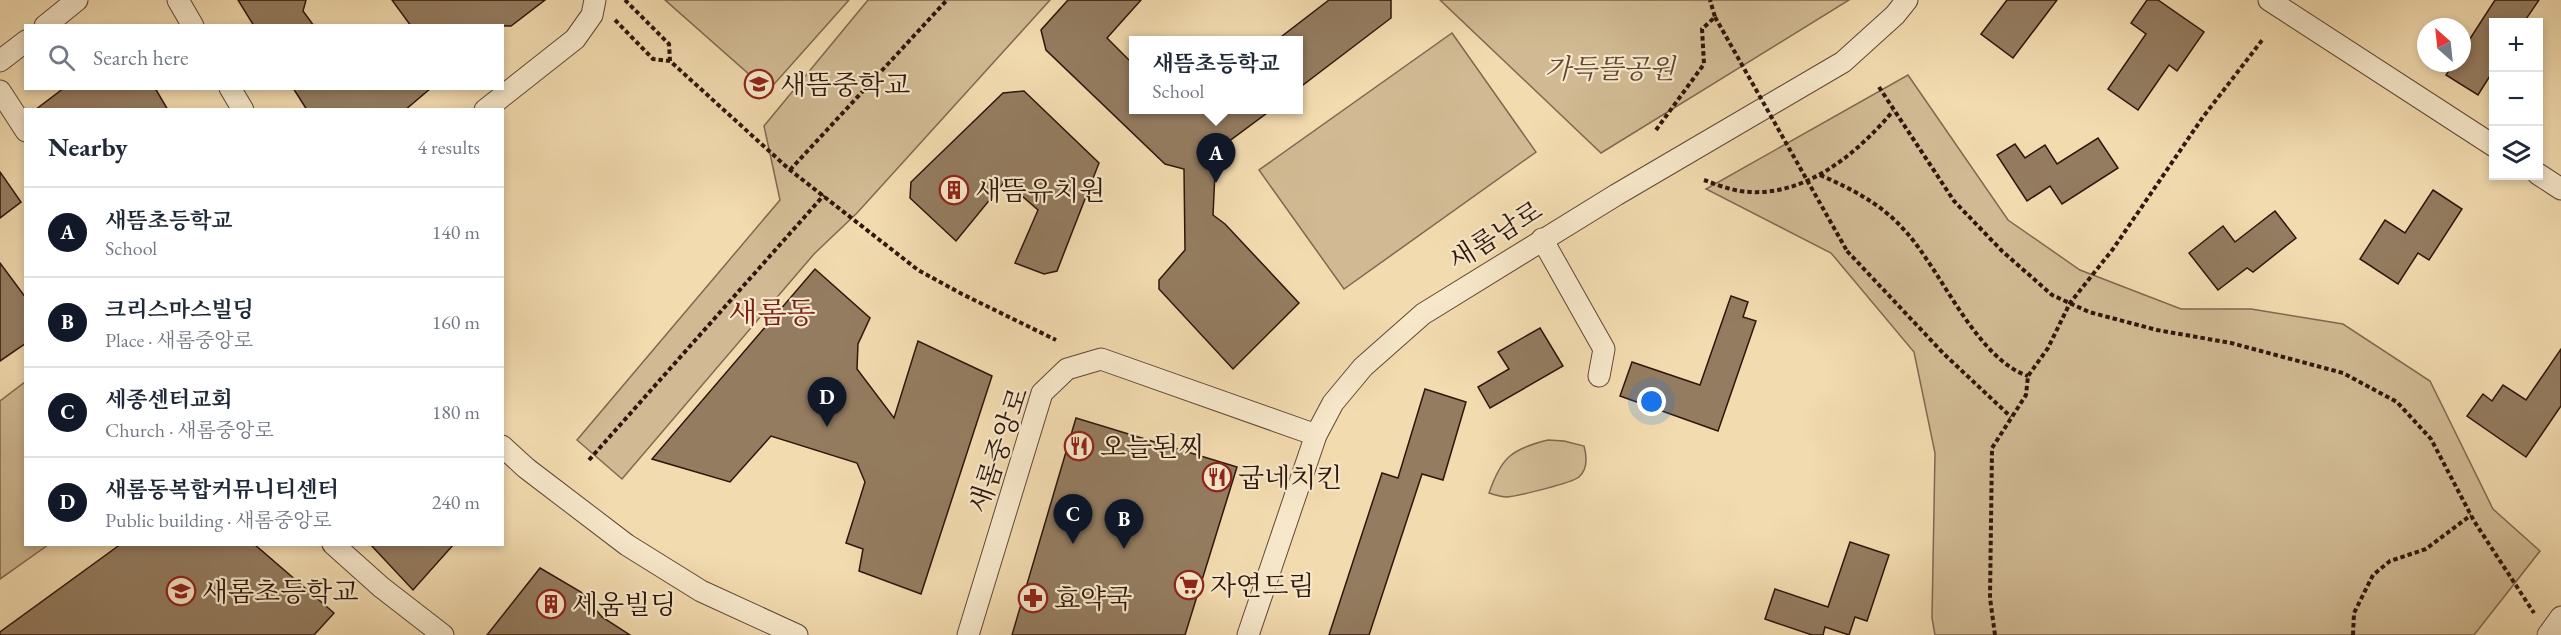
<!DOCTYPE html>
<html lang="en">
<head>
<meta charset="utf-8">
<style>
  :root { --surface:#fff; --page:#f2f2f3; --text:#1f2937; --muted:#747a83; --line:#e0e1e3; --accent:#111827 }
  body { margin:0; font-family:"EB Garamond","Noto Serif KR",serif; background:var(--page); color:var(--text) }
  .controls { position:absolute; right:18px; top:18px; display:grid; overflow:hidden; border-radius:0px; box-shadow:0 3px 9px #0003 }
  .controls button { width:54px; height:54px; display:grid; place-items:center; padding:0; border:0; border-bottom:2px solid var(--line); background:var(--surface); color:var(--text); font:30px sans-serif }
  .compass { position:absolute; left:2417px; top:18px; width:54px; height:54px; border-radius:50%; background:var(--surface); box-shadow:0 3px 9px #0003; rotate:333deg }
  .you { position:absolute; left:1652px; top:402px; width:21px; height:21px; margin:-15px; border:4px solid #fff; border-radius:50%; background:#1a73e8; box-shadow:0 0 0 9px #1a73e833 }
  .badge { display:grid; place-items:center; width:39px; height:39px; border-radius:50%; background:var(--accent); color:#fff; font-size:20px; font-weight:700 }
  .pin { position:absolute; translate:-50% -50px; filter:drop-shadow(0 2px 3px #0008) }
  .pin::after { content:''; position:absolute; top:32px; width:21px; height:18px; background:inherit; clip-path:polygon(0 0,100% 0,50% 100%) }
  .popup { position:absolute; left:1129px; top:36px; width:174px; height:78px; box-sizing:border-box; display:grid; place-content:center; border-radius:0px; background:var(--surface); filter:drop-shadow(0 2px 4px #0005); font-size:20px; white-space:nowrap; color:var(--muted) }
  .popup b { font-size:22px; color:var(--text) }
  .popup::after { content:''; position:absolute; left:50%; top:100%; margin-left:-12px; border:12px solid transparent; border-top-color:var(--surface) }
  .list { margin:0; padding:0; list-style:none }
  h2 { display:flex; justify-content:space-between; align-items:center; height:78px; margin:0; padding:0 24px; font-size:26px }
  h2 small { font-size:20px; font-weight:400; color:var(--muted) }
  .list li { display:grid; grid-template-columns:39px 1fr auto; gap:18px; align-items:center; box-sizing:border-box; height:90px; padding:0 24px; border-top:2px solid var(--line) }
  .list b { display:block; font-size:22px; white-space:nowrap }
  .list p { margin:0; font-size:20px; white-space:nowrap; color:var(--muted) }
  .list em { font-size:20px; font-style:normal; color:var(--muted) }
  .icon { flex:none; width:33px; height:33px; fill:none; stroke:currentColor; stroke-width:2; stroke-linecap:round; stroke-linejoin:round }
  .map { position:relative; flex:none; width:2561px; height:635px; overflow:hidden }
  .search { position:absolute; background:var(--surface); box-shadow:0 3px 9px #0003; left:24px; top:24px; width:480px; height:66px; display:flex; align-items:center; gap:15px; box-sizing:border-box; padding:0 21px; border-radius:0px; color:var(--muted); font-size:22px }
  .panel { position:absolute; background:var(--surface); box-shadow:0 3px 9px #0003; left:24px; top:108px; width:480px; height:438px; border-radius:0px }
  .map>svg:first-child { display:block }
  .green { fill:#d1ba93; stroke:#80684f; stroke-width:1.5 }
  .building { fill:#947c60; stroke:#2f160b; stroke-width:1.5 }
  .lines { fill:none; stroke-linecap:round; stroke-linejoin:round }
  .minor-casing { stroke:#604734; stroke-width:23 }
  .path { stroke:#2f160b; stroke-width:4; stroke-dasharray:4.5 3; stroke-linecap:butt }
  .minor { stroke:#f7e8cb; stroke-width:21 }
  .path-bridge { stroke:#2f160b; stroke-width:4; stroke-dasharray:4.5 3; stroke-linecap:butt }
  .labels { text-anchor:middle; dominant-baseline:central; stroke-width:4.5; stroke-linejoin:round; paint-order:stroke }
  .park-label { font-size:27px; font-style:italic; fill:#604734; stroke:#f7e8cb }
  .poi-label { font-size:27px; fill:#2f160b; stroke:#f7e8cb; text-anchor:start }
  .street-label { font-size:27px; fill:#2f160b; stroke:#f7e8cb }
  .quarter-label { font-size:30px; fill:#7a1f14; stroke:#f7e8cb }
</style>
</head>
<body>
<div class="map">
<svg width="2561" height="635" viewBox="0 0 2561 635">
  <rect width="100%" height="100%" fill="#f2dbaf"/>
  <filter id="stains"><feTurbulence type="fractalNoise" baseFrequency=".00333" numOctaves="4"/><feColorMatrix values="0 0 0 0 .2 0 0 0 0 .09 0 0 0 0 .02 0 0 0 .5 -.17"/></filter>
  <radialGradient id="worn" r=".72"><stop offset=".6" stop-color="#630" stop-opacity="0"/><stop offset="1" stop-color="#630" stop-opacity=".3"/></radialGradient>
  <g class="green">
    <polygon points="665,0 849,0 768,91"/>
    <polygon points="868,0 1050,0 857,213 814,254 622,479 577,440 780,200 764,126"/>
    <polygon points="1440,0 1849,0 1601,153"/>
    <polygon points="1452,33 1536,152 1344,289 1259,170"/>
    <polygon points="1908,75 2008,220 2080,270 2181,309 2251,309 2343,324 2430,381 2493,509 2540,551 2474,635 1935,635 1932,618 1935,453 1914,352 1831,253 1706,189"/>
    <polygon points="25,382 26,544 48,545 0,579 0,401"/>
    <path d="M 1548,440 L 1564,441 L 1584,446 C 1587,457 1588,469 1579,477 C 1572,483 1518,496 1507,497 C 1501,497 1495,495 1489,493 C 1501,458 1511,449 1548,440 Z"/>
  </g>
  <g class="building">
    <polygon points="238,0 306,0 303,11 314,26 254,26"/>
    <polygon points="392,0 545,0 511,26 411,26"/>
    <polygon points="1068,0 1141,0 1107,38 1134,65 1134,110 1271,110 1216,151 1213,215 1225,224 1299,303 1233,369 1159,289 1159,280 1185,250 1184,169 1165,164 1046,50 1041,30"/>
    <polygon points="1329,0 1391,0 1391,18 1299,88 1299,40 1277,40"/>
    <polygon points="2007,0 2057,0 2013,58 1981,34"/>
    <polygon points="2147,0 2158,0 2204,32 2177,71 2169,65 2138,110 2108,89 2146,34 2131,23"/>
    <polygon points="2495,0 2539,0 2524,22 2493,22 2493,71 2478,95 2446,75 2454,63 2462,63 2462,51"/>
    <polygon points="64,88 155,88 168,110 35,110"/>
    <polygon points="293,88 431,88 405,110 307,110"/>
    <polygon points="1024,91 1099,163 1057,271 1044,274 1015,263 1038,210 1005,181 956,241 910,198 911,182 1003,93"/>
    <polygon points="2098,138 2118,168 2062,204 2050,186 2027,201 1997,155 2015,144 2025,158 2045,145 2057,164"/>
    <polygon points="0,172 21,202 0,218"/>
    <polygon points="2433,190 2462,209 2429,260 2418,253 2398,284 2360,259 2385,220 2405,233"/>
    <polygon points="2275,211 2296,238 2253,272 2247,268 2218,290 2189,253 2223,226 2235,242"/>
    <polygon points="0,263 26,298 26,343 0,361"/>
    <polygon points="815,269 870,318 858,344 857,369 894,418 918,341 992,376 921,594 859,571 863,549 846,543 865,482 857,463 771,436 730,482 652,459"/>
    <polygon points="1731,296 1748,302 1743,317 1756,321 1718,431 1620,396 1632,362 1700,385"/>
    <polygon points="1540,328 1563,366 1490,408 1478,387 1509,369 1498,352"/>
    <polygon points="2561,349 2561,406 2526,457 2467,416 2483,394 2492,401 2503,385 2526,400"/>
    <polygon points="1425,389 1466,402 1443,480 1422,474 1369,635 1329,635 1382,473 1398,478"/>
    <polygon points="1076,418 1237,467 1185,635 1012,635"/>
    <polygon points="1850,542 1889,555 1867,621 1855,617 1849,635 1825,627 1823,635 1812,635 1765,619 1775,589 1828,607"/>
    <polygon points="121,544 254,544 334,613 314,635 0,635 0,632"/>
    <polygon points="370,544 454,544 413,590"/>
    <polygon points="540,568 581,592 602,617 630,635 487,635"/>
  </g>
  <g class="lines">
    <g class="minor-casing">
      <g id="minor">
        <polyline points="178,0 193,26"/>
        <polyline points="2269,0 2494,146"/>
        <polyline points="45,26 77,0"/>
        <polyline points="0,61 26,41"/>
        <polyline points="230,88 243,110"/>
        <polyline points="0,91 26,131"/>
        <polyline points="485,110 575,39 592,15 595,0"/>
        <polyline points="2538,174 2561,189"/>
        <polyline points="1542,239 1604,349 1599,376"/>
        <polyline points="502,446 526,468 627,545 701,591 797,635"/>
        <polyline points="333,544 381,587 443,635"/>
        <polyline points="968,635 1042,393 1067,369 1101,359 1316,435"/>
        <polyline points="1248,635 1316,435 1333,403 1363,367 1423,314 1616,195 1843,62 1895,15 1907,0"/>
        <polyline points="2548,635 2561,617"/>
      </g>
    </g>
    <g class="path">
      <polyline points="625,0 669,44 670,61"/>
      <polyline points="615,20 653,59 670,61 790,170 918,270 962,294 1056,340"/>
      <polyline points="1879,87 1954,201 2002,251 2052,295 2089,312 2157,330 2231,343 2343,373 2397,402 2431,439 2474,521 2534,613"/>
      <polyline points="1656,130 1704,64 1702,29 1715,17 1710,0"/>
      <polyline points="790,170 947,0"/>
      <path d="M 1820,175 C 1854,190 1883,205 1907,233 C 1943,274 1977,359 2028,376"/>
      <path d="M 1704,180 C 1715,184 1728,189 1740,191 C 1802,200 1856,155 1893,111"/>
      <polyline points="1847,251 1944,354 2011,417"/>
      <polyline points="589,460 824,195"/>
      <polyline points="1995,635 1990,598 1992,448 2026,395 2028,376 2048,348 2070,303 2113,249 2203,117 2263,39"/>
      <polyline points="2353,635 2354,613 2373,575 2390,561 2426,549 2471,515"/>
    </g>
    <use href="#minor" class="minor"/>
    <polyline class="path-bridge" points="1715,17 1847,251"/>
  </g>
  <defs>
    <g id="school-ring" transform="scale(1.5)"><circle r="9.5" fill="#f7e8cb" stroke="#8f2418" stroke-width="1.5"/><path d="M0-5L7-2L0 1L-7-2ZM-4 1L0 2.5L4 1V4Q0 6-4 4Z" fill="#8f2418"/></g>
    <g id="building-ring" transform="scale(1.5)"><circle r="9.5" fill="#f7e8cb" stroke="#8f2418" stroke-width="1.5"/><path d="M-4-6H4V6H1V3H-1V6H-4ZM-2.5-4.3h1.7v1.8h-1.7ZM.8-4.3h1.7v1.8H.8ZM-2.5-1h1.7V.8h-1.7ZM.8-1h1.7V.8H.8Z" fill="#8f2418"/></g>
    <g id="restaurant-ring" transform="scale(1.5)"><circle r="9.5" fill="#f7e8cb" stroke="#8f2418" stroke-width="1.5"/><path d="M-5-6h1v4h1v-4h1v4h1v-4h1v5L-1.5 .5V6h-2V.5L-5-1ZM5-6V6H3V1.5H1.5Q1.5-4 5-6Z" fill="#8f2418"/></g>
    <g id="supermarket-ring" transform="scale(1.5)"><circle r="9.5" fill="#f7e8cb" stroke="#8f2418" stroke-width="1.5"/><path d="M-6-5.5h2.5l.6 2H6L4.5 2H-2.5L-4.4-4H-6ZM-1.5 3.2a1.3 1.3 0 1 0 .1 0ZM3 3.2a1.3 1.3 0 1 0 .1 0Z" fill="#8f2418"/></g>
    <g id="pharmacy-ring" transform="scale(1.5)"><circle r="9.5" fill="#f7e8cb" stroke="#8f2418" stroke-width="1.5"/><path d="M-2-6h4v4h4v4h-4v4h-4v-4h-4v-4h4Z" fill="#8f2418"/></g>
  </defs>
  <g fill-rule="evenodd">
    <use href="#school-ring" x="759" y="84"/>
    <use href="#building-ring" x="954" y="190"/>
    <use href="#restaurant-ring" x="1079" y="446"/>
    <use href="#restaurant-ring" x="1217" y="477"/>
    <use href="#supermarket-ring" x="1189" y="585"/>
    <use href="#school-ring" x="181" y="591"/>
    <use href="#pharmacy-ring" x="1033" y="598"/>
    <use href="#building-ring" x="551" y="604"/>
  </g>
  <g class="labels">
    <g class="park-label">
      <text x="1610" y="68">가득뜰공원</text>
    </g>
    <g class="poi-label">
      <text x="780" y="84">새뜸중학교</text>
      <text x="975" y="190">새뜸유치원</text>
      <text x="1100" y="446">오늘된찌</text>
      <text x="1238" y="477">굽네치킨</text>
      <text x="1210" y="585">자연드림</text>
      <text x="202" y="591">새롬초등학교</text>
      <text x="1054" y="598">효약국</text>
      <text x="572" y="604">세움빌딩</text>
    </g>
    <g class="street-label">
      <text transform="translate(1495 235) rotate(-32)">새롬남로</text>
      <text transform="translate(998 450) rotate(-71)">새롬중앙로</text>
    </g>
    <g class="quarter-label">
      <text x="772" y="312">새롬동</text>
    </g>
  </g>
  <rect width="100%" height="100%" filter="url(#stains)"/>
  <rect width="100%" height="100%" fill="url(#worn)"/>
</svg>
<div class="controls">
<button>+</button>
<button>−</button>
<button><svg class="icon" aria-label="layers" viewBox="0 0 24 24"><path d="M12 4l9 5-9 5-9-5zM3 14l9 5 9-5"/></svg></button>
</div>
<svg class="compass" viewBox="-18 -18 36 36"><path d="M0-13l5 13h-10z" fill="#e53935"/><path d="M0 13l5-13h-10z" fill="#747a83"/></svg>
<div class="you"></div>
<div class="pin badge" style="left:1216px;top:183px">A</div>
<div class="popup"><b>새뜸초등학교</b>School</div>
<div class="pin badge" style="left:1124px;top:549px">B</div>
<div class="pin badge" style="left:1073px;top:544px">C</div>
<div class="pin badge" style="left:827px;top:427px">D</div>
<div class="search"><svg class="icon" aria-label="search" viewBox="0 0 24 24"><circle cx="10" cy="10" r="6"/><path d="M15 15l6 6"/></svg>Search here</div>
<section class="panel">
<h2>Nearby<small>4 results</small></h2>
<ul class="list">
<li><span class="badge">A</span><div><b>새뜸초등학교</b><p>School</p></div><em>140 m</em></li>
<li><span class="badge">B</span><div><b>크리스마스빌딩</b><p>Place · 새롬중앙로</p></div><em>160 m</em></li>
<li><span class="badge">C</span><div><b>세종센터교회</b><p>Church · 새롬중앙로</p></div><em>180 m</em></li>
<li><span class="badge">D</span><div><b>새롬동복합커뮤니티센터</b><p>Public building · 새롬중앙로</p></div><em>240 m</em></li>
</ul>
</section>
</div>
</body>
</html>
